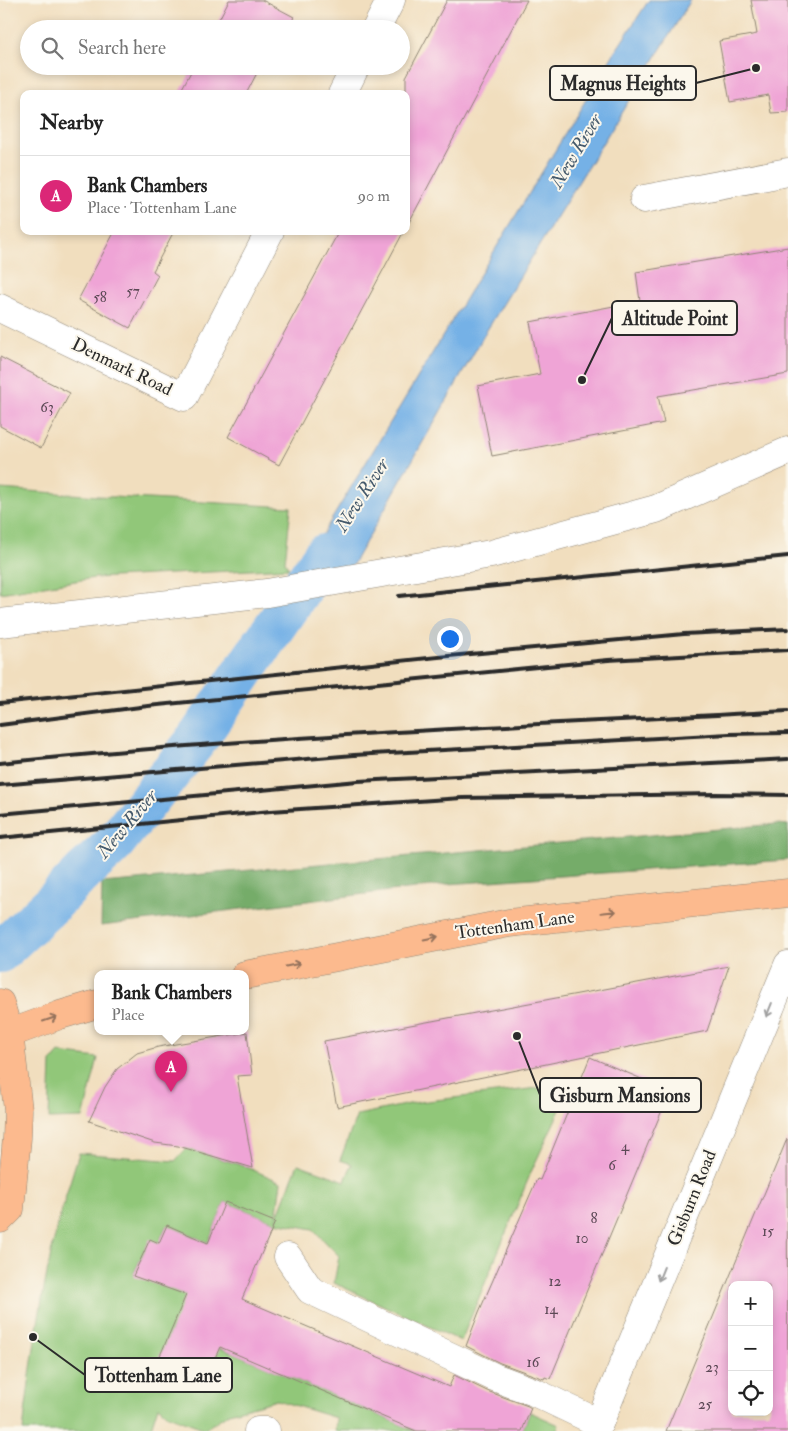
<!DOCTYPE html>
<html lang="en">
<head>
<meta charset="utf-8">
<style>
  :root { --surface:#fff; --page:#f2f2f2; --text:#222; --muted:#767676; --line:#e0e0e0; --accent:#db2777 }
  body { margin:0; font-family:"IM FELL Double Pica",serif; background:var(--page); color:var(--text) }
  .controls { position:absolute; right:15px; bottom:15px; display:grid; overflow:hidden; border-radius:10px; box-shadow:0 2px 8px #0003 }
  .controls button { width:45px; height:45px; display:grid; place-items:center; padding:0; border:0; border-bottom:1px solid var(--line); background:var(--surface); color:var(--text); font:25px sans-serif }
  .you { position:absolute; left:449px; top:638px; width:18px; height:18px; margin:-12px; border:4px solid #fff; border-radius:50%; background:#1a73e8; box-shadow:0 0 0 8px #1a73e833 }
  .badge { display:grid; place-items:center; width:32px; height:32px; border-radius:50%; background:var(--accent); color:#fff; font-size:16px; font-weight:700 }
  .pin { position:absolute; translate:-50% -41px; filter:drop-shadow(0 1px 2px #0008) }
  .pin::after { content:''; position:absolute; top:26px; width:18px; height:15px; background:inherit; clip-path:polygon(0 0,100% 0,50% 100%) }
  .popup { position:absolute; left:94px; top:970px; width:155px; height:65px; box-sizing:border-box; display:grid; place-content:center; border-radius:10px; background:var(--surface); filter:drop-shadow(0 1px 4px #0005); font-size:16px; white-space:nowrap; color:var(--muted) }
  .popup b { font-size:19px; color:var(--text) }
  .popup::after { content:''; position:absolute; left:50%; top:100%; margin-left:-10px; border:10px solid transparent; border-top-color:var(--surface) }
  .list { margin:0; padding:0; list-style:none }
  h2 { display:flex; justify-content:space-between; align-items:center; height:65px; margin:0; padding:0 20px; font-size:21px }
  h2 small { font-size:16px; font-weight:400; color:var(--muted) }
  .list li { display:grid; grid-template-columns:32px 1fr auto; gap:15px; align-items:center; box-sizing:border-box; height:80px; padding:0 20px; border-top:1px solid var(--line) }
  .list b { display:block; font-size:19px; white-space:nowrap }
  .list p { margin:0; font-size:16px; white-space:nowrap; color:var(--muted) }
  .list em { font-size:16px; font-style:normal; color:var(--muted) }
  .icon { flex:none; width:28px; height:28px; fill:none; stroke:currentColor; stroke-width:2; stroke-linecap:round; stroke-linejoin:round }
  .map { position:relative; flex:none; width:788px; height:1431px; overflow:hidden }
  .search { position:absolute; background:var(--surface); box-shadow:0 2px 8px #0003; left:20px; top:20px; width:390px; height:55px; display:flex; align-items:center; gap:12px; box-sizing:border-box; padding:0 18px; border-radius:28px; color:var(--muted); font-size:19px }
  .panel { position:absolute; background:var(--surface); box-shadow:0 2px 8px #0003; left:20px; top:90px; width:390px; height:145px; border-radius:10px }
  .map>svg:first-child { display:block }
  .green { fill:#91c779; stroke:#5e7952 }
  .forest { fill:#74ac69; stroke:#506c4a }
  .water { fill:#74b1e6; stroke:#506e88 }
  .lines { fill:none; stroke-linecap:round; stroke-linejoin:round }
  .canal { stroke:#74b1e6; stroke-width:42 }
  .building { fill:#efa4d6; fill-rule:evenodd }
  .minor-casing { stroke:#8e8474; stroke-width:29 }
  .major-casing { stroke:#8e8474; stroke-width:29 }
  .minor { stroke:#fff; stroke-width:28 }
  .major { stroke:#fcba8e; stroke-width:28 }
  .rail { stroke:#2b2b2b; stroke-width:4 }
  .oneway { stroke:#94725c }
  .oneway2 { stroke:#a0a0a0 }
  .labels { text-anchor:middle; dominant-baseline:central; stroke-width:4; stroke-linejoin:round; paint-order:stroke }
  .number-label { font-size:15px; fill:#5c4956 }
  .street-label { font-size:18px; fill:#2b2b2b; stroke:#fbf7ec }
  .water-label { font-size:19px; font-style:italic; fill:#455a6c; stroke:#fbf7ec }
  .leader { fill:none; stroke:#2b2b2b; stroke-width:2 }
  .callout-dot { fill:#2b2b2b; stroke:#fbf7ec; stroke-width:2 }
  .callout { fill:#fbf7ec; stroke:#2b2b2b; stroke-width:2 }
  .callout-label { font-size:19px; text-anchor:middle; font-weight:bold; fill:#2b2b2b }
</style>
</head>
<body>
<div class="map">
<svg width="788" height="1431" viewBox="0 0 788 1431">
  <rect width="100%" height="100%" fill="#fbf7ec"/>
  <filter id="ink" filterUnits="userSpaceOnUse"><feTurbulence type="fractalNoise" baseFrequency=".02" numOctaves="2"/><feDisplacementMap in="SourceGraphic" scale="10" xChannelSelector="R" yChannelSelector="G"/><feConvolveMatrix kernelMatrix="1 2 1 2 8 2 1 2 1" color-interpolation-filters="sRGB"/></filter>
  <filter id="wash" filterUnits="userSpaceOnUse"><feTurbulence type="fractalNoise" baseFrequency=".0096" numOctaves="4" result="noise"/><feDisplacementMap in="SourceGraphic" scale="20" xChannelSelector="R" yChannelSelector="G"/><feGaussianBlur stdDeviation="1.12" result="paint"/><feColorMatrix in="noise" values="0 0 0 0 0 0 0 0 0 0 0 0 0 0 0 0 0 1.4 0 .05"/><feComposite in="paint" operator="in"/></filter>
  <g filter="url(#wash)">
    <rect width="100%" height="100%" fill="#f1debe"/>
    <g class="green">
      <polygon points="0,489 113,497 291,507 285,562 289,568 94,578 0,593"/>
      <polygon points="59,1053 98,1058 83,1118 49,1119 51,1062"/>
      <path d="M 572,1084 L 532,1170 L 461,1341 L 334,1283 L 339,1256 L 313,1229 L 275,1222 L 225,1202 L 208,1243 L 167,1225 L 159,1243 L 150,1240 L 133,1275 L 208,1303 L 172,1328 L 153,1373 L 181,1386 L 184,1381 L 201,1389 L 219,1348 L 232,1352 L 416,1431 L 335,1431 L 336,1418 L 277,1400 L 229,1413 L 205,1429 L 168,1415 L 158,1406 L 150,1431 L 23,1431 C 30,1370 39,1309 52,1249 C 59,1217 69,1185 79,1153 L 175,1161 L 187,1148 L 244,1166 L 281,1182 L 276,1219 L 298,1164 L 345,1181 L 352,1164 L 340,1160 L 357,1115 L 419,1102 Z"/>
      <polygon points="530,1412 559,1425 557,1431 522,1431"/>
    </g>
    <polygon class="forest" points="777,824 788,825 788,860 448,884 101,926 102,883"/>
    <polygon class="water" points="649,0 691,0 487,330 344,580 290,588 613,55"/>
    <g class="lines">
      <polyline class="canal" points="0,952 53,903 83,872 111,847 195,742 324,555"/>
    </g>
    <g id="blocks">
      <g class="building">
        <polygon points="229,0 262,0 294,17 288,29 214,29"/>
        <polygon points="447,0 527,0 406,228 406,77"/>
        <polygon points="751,0 788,0 788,112 771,113 768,95 730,102 719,41 757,34"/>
        <polygon points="194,66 268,66 264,74 258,71 246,94 179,94"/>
        <polygon points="115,231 174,231 153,271 158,275 130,328 78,300"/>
        <polygon points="339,231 404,231 279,465 228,437"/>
        <polygon points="788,247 788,374 658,396 664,423 492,456 478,386 540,374 530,322 640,301 636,272"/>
        <polygon points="0,357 70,393 41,448 0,426"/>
        <polygon points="729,966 707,1031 337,1107 324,1041"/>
        <polygon points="247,1032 252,1075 237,1076 253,1168 178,1146 155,1143 89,1121 105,1087 117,1069 137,1053 158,1047"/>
        <polygon points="590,1057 670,1091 550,1379 545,1377 544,1379 500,1363 466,1346 479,1312 537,1179 540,1180"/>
        <path d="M 787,1139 L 788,1431 L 666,1431 L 744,1242 ZM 732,1285 L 769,1285 L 769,1412 L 732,1412 Z"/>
        <polygon points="225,1202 275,1222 242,1299 449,1387 454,1375 487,1391 528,1406 531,1408 522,1431 416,1431 220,1347 201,1389 184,1381 182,1386 153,1372 186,1295 133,1276 150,1239 159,1243 167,1225 208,1243"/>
      </g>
    </g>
  </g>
  <g filter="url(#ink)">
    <use href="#blocks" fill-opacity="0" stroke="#8e8474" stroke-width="1"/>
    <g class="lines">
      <g class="minor-casing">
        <g id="minor">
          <polyline points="376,29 391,0"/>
          <polyline points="342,94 356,66"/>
          <polyline points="644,199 788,172"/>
          <polyline points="0,308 184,397 270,231"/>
          <polyline points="0,623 267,593 491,554 656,509 788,451"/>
          <polyline points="288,1257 310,1290 494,1377 534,1392 599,1423"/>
          <polyline points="258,1431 266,1431"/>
          <polyline points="596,1431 788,965"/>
        </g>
      </g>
      <g class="major-casing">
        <g id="major">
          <polyline points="245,975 509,923 788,893"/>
          <polyline points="0,1003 9,1033 18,1110 17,1138 10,1209 0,1219"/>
          <polyline points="0,1037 60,1015 97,1004"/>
        </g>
      </g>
      <use href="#minor" class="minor"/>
      <use href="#major" class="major"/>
      <g class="rail">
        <polyline points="399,596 788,556"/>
        <polyline points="0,703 438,657 684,634 788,629"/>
        <polyline points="0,725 148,706 608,660 788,650"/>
        <path d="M 0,763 C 262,735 525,726 788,711"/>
        <polyline points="0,785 354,755 729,734 788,733"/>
        <polyline points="0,814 358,781 788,759"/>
        <polyline points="0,838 271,811 462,798 715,794 788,795"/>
      </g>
    </g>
    <defs><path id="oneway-shaft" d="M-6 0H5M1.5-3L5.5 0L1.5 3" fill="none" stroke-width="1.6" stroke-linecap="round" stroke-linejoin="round" transform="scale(1.25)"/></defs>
    <g class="oneway">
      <use href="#oneway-shaft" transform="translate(609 912) rotate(-6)"/>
      <use href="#oneway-shaft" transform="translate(431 938) rotate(-11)"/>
      <use href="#oneway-shaft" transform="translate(293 965) rotate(-11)"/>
      <use href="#oneway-shaft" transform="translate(50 1019) rotate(-19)"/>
    </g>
    <g class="oneway2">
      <use href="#oneway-shaft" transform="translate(769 1010) rotate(112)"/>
      <use href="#oneway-shaft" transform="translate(661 1274) rotate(112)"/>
    </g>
  </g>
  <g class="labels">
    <g class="number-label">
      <text x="133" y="291">57</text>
      <text x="100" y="297">58</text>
      <text x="47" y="407">63</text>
      <text x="625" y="1146">4</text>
      <text x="612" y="1165">6</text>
      <text x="594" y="1218">8</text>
      <text x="768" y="1231">15</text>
      <text x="582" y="1238">10</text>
      <text x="555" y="1281">12</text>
      <text x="551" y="1309">14</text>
      <text x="533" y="1362">16</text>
      <text x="712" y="1367">23</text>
      <text x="705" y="1404">25</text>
    </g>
    <g class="street-label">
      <text transform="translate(122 367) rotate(26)">Denmark Road</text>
      <text transform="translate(515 925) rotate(-8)">Tottenham Lane</text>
      <text transform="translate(692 1198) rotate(-68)">Gisburn Road</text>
    </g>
    <g class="water-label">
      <text transform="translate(576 151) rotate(-59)">New River</text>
      <text transform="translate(362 495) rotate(-57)">New River</text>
      <text transform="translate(127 824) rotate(-50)">New River</text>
    </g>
  </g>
  <path class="leader" d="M756 68L696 83M582 380L612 318M517 1036L540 1095M33 1337L85 1375"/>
  <g class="callout-dot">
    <circle cx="756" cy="68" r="5"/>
    <circle cx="582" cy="380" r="5"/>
    <circle cx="517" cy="1036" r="5"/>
    <circle cx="33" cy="1337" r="5"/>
  </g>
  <g class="callout">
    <rect x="550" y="66" width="146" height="34" rx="5"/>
    <rect x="612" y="301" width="125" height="34" rx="5"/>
    <rect x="540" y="1078" width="161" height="34" rx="5"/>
    <rect x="85" y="1358" width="147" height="34" rx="5"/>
  </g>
  <g class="callout-label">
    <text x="623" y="90">Magnus Heights</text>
    <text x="675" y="325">Altitude Point</text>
    <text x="620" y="1102">Gisburn Mansions</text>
    <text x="158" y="1382">Tottenham Lane</text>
  </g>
</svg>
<div class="controls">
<button>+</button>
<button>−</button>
<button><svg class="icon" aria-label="locate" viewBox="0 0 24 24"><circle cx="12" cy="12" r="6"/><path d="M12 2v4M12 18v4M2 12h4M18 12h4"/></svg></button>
</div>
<div class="you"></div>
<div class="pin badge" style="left:171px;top:1092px">A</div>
<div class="popup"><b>Bank Chambers</b>Place</div>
<div class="search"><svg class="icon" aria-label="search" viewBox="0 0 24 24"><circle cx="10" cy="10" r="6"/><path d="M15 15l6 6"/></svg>Search here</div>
<section class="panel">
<h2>Nearby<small></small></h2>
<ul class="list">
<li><span class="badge">A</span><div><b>Bank Chambers</b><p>Place · Tottenham Lane</p></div><em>90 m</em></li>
</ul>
</section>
</div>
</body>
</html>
